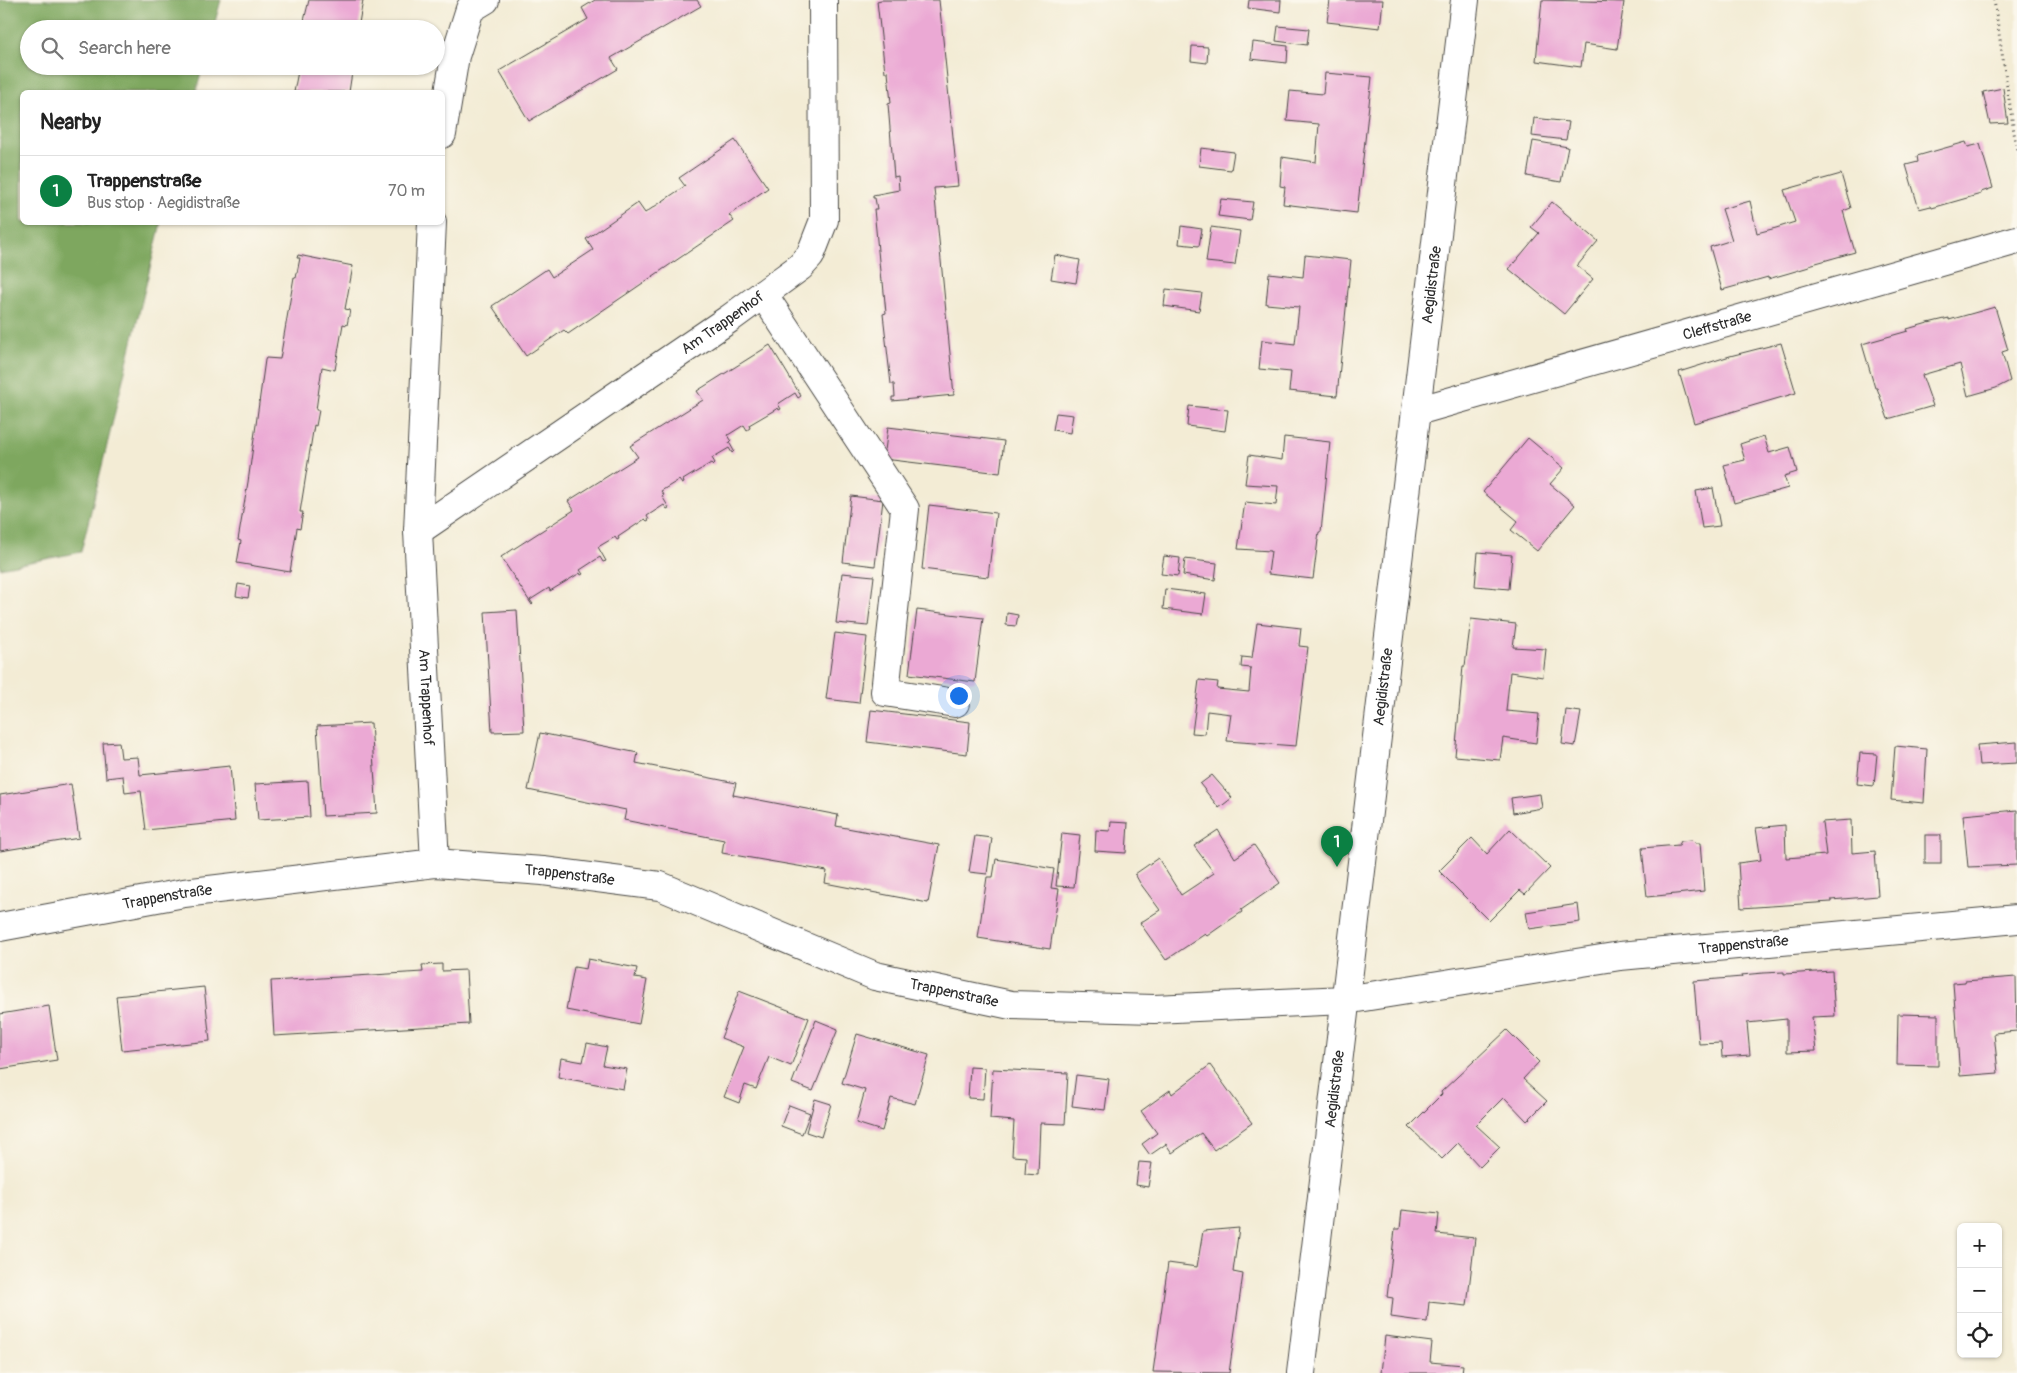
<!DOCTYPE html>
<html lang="en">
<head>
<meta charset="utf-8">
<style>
  :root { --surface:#fff; --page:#f2f2f2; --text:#222; --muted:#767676; --line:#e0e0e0; --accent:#0b8043 }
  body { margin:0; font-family:Pangolin,sans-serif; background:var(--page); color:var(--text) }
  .controls { position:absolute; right:15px; bottom:15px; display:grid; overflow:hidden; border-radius:8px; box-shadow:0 1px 4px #0004 }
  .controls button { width:45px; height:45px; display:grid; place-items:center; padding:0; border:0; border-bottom:1px solid var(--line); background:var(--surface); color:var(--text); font:25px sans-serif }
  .you { position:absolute; left:958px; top:695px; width:18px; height:18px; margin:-12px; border:4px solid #fff; border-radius:50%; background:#1a73e8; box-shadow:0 0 0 8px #1a73e833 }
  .badge { display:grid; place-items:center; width:32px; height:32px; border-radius:50%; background:var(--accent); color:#fff; font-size:16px; font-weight:700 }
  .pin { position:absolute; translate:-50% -41px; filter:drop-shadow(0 1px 2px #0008) }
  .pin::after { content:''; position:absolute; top:26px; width:18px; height:15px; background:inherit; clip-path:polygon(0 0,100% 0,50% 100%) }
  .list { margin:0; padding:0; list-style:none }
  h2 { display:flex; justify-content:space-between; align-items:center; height:65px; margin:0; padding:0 20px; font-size:21px }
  h2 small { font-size:16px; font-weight:400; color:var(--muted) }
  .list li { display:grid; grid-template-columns:32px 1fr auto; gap:15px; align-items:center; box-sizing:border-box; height:70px; padding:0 20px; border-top:1px solid var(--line) }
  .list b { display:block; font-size:19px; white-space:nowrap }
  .list p { margin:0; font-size:16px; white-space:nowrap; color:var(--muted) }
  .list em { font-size:16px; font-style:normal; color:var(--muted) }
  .icon { flex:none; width:28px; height:28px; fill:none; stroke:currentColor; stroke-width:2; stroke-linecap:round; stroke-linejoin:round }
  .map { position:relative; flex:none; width:2017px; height:1373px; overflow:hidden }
  .search { position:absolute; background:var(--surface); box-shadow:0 1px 4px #0004; left:20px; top:20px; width:425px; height:55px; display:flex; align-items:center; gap:12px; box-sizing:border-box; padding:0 18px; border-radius:28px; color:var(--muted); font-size:19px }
  .panel { position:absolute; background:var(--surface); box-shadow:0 1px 4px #0004; left:20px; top:90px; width:425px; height:135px; border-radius:8px }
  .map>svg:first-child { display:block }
  .forest { fill:#7ea75e; stroke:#546944 }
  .building { fill:#eba9d4 }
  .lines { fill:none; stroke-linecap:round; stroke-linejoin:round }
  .minor-casing { stroke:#494844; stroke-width:30 }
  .path { stroke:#494844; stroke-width:3; stroke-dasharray:1 4; stroke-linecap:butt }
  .minor { stroke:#fff; stroke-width:28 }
  .labels { text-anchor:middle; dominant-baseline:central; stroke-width:5; stroke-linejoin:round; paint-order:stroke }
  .street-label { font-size:15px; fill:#2b2b2b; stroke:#fbf7ec }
</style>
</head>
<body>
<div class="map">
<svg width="2017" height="1373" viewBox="0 0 2017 1373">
  <rect width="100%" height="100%" fill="#fbf7ec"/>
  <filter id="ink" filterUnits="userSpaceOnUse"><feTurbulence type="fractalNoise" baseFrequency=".02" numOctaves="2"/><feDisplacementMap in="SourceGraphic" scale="10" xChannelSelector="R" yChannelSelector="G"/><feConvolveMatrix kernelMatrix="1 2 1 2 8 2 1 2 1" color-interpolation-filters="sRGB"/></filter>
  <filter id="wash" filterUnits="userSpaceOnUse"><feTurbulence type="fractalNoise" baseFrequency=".0096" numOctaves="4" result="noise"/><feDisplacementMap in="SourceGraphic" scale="20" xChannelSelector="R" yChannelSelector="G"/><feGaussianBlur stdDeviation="1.12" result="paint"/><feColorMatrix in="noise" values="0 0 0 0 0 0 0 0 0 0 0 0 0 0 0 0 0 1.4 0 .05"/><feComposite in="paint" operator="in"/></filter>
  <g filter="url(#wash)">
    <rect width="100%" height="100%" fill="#f3ecd5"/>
    <polygon class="forest" points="0,0 221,0 213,29 29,29 29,66 203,66 196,92 22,92 22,222 161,223 81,552 0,568"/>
    <g id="blocks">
      <g class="building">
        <polygon points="309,0 363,0 358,29 302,29"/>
        <polygon points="595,0 697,0 701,6 611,58 618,69 529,121 499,71 588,19 582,8"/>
        <polygon points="881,0 939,0 958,186 934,188 954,395 892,401 892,397 895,397 894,384 891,384 883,314 886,313 883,282 881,282 874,209 877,209 875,198 873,198 873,195 899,190 898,176 894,177 888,104 891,103 888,72 885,72 877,1"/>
        <polygon points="1249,0 1281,0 1280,12 1248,8"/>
        <polygon points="1330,0 1383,0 1380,28 1327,22"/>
        <polygon points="1542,0 1624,2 1617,49 1584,44 1581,67 1536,61"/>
        <polygon points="1278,26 1309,29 1307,45 1276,41"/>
        <polygon points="1253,42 1288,46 1287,63 1251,59"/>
        <polygon points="1192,46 1208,47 1207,63 1191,61"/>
        <polygon points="299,66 353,66 349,92 294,92"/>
        <polygon points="1325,73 1372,77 1357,213 1283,204 1285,187 1280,186 1282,157 1316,162 1319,124 1287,121 1290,91 1323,94"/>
        <polygon points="2003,88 2008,123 1990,124 1983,92"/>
        <polygon points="1534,118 1569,122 1566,140 1532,136"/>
        <polygon points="735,140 768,188 729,215 734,221 568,334 564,330 526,356 492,306 547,269 552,277 593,250 586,239 638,203 645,213 685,186 679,178"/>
        <polygon points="1533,141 1568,147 1561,182 1527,176"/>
        <polygon points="1966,142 1968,147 1980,144 1993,188 1981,192 1981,194 1932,208 1931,206 1919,209 1906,165 1918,162 1917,156"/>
        <polygon points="1201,148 1234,152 1231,170 1199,166"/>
        <polygon points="1841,174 1851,208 1843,211 1855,252 1809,265 1809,267 1789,273 1768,279 1768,277 1722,290 1710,247 1732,240 1722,209 1750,201 1757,233 1776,228 1795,222 1784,190"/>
        <polygon points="1221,199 1253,202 1250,220 1218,216"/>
        <polygon points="1552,202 1598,241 1577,266 1593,279 1564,314 1509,269 1539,233 1531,227"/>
        <polygon points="1181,226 1202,229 1199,246 1179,244"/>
        <polygon points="1211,227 1240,231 1235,265 1206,262"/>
        <polygon points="298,255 353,266 345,309 350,310 347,325 343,324 335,370 322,367 316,410 319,410 316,426 314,425 300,512 303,512 300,529 297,528 290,572 237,563 241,541 238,540 248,482 265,360 266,358 280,359 294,277 296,278 300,258 297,258"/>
        <polygon points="1055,255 1080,260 1076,283 1051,279"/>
        <polygon points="1305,255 1351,260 1337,396 1289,391 1291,372 1259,369 1262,340 1295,344 1299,307 1266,304 1269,273 1303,277"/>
        <polygon points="1166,289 1202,293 1199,311 1164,306"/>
        <polygon points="1995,307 2008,350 2002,352 2010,381 1996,388 1968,396 1960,364 1922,375 1933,406 1888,419 1877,388 1875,388 1862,344 1908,331 1907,329 1928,323 1949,318 1949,320"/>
        <polygon points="1781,343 1796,393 1694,423 1679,372 1730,356"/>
        <polygon points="770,345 801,396 798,398 795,393 778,404 781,409 779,410 778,408 749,425 750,428 747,430 744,425 728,435 731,440 729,442 734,451 732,453 729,448 712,458 715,463 713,465 711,463 683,480 684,483 682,484 679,480 661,491 664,495 662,496 669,508 667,509 664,505 647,516 649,520 647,521 645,519 618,537 619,539 617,540 615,537 598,547 606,561 603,562 600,557 580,570 583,574 581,575 580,573 550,591 549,588 530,600 533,604 532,605 501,557 574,510 568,501 638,457 630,446 703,400 697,391"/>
        <polygon points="1189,406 1228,410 1225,431 1187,426"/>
        <polygon points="1056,413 1073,415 1070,433 1053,430"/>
        <polygon points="888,427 1004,441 1000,473 884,459"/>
        <polygon points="1764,436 1769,453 1790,447 1797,472 1784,476 1788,488 1734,503 1724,465 1745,460 1740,444"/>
        <polygon points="1284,437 1330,442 1321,532 1319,532 1313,579 1268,574 1271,551 1238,549 1245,502 1276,505 1278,486 1245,484 1249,455 1282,460"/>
        <polygon points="1528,438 1564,468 1550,484 1575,505 1537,551 1511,530 1518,521 1483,492"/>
        <polygon points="1713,488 1720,526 1702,528 1696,491"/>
        <polygon points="851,496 883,500 875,566 843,562"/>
        <polygon points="929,505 996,513 988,577 922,569"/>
        <polygon points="1478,552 1512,555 1509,589 1475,586"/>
        <polygon points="1164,556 1180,558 1178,576 1161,574"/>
        <polygon points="1185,559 1217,563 1215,580 1183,575"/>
        <polygon points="842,573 874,576 868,626 836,623"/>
        <polygon points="238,584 250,586 248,598 236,596"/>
        <polygon points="1165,589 1206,594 1203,614 1163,609"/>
        <polygon points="517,610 524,731 492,732 485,612"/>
        <polygon points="917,610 983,618 975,682 909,674"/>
        <polygon points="1007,613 1018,615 1016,626 1006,625"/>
        <polygon points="1471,619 1516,624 1513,647 1546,649 1543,677 1510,672 1508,692 1506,711 1539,714 1536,743 1503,738 1500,760 1455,756 1463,666 1465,666"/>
        <polygon points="1257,623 1301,628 1299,646 1308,647 1296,746 1227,741 1231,714 1207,711 1205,734 1192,733 1199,680 1218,682 1217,689 1249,692 1251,668 1241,667 1242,657 1252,658"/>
        <polygon points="835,633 867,637 859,703 826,699"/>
        <polygon points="871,710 970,722 967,754 867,742"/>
        <polygon points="1566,710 1581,712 1575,746 1562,744"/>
        <polygon points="371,723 377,813 323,816 317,726"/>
        <polygon points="540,733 638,753 636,763 736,783 733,795 838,815 836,826 939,845 928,903 825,883 827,871 722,853 724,840 624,820 626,810 528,790"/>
        <polygon points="119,742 121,758 138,757 140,775 230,766 235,821 146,830 141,791 125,793 123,776 106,778 103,743"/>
        <polygon points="2017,742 2017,763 1979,765 1977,745"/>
        <polygon points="1895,746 1927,749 1924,803 1891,800"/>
        <polygon points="1860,753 1877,754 1874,786 1857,784"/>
        <polygon points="1212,775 1232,798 1219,808 1200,784"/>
        <polygon points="308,781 310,817 258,820 255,784"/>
        <polygon points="71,784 79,838 0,851 0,795"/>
        <polygon points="1540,794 1542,808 1513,813 1511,798"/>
        <polygon points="2017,810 2017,865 1968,867 1963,815"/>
        <polygon points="1851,820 1852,853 1875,851 1878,896 1831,900 1831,902 1741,908 1738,863 1761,860 1756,828 1785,825 1786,858 1826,855 1822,822"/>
        <polygon points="1111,822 1128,823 1126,853 1095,851 1096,830 1110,831"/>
        <polygon points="1510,829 1550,868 1525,894 1520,890 1489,921 1439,871 1472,838 1487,854"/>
        <polygon points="1218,830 1235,858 1254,845 1280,883 1241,910 1242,912 1224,924 1207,936 1205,934 1166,960 1140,923 1160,910 1140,883 1135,874 1158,858 1181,895 1214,873 1194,846"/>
        <polygon points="1062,833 1080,835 1074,887 1056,886"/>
        <rect x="1925" y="835" width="16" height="29"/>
        <polygon points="975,836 992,838 987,874 969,872"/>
        <polygon points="1692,840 1695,843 1700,843 1704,891 1647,897 1642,848 1679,845 1681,841"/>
        <polygon points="996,859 1054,869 1051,888 1059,889 1050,949 978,938 987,877 993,877"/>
        <polygon points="1578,904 1580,922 1529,929 1526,912"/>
        <polygon points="588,959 637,968 635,978 647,980 639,1024 566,1010 574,967 586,969"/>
        <polygon points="442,964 442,971 466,970 469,1024 274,1036 271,981 423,972 422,965"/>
        <polygon points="1832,971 1835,1016 1812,1017 1816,1051 1787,1052 1787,1019 1747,1023 1750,1055 1722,1057 1721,1043 1699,1044 1694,981 1742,977 1741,975 1763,973 1784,972 1784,974"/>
        <polygon points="2016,977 2017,1031 1994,1033 1998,1073 1960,1076 1953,983 1965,982 1965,981"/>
        <polygon points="204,987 210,1041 122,1050 116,996"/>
        <polygon points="739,991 809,1018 791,1066 769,1057 756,1089 745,1085 739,1103 724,1097 744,1047 721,1038"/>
        <polygon points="49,1006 57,1060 0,1069 0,1014"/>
        <polygon points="1898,1014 1938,1015 1938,1066 1897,1065"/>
        <polygon points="816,1020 838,1029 813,1091 792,1083"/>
        <polygon points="1507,1030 1539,1062 1523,1079 1547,1101 1527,1121 1504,1097 1476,1125 1500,1147 1480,1167 1458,1143 1442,1159 1409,1127 1442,1094 1441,1092"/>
        <polygon points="857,1034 929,1055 915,1104 891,1098 882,1131 856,1123 865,1090 842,1083"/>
        <polygon points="587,1043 607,1047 603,1065 627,1069 623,1089 558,1077 561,1058 583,1062"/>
        <polygon points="1210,1065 1252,1123 1214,1150 1201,1133 1172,1153 1166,1144 1150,1155 1142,1144 1157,1133 1141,1111 1170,1090 1172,1094"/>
        <polygon points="970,1067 985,1068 983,1099 968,1098"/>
        <polygon points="993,1069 1068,1073 1065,1124 1040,1123 1038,1175 1025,1174 1026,1157 1012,1156 1014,1121 990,1119"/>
        <polygon points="1076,1075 1109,1079 1105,1110 1072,1106"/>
        <polygon points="815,1099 831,1104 821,1137 806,1132"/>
        <polygon points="789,1105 810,1113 802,1134 781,1126"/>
        <polygon points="1139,1162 1152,1163 1148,1187 1136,1185"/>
        <polygon points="1402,1210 1439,1214 1437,1234 1475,1238 1467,1306 1429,1302 1427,1322 1391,1317 1393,1298 1387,1297 1395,1229 1400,1229"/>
        <polygon points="1239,1228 1233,1272 1243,1274 1229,1373 1153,1372 1168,1263 1197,1267 1203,1231"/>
        <polygon points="1385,1336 1432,1342 1430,1362 1463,1365 1462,1373 1381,1373"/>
      </g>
    </g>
  </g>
  <g filter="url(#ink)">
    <use href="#blocks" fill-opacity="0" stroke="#494844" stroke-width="1"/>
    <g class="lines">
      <g class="minor-casing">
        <g id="minor">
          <polyline points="442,134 455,56 470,9 485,0"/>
          <path id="s1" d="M 432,222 L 418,531 L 435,863"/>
          <polyline points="763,294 905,509 885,692 955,703"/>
          <path id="s2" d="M 1417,411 L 2017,240"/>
          <path id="s3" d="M 418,531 L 729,319 L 800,267 L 810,256 L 824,220 L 823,0"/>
          <path id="s4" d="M 0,927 L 184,893 L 435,863 L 543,871 L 660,886 L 875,976 L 1011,1005 L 1154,1009 L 1345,1000 L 1620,956 L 2017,919"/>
          <path id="s5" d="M 1301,1373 C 1354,915 1412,458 1465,0"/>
        </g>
      </g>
      <polyline class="path" points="1994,0 2017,152"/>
      <use href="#minor" class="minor"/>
    </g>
  </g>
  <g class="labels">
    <g class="street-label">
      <text stroke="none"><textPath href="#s5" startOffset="1096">Aegidistraße</textPath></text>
      <text stroke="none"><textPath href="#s3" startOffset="369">Am Trappenhof</textPath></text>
      <text stroke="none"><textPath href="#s2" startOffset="312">Cleffstraße</textPath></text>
      <text stroke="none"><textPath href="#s5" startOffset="691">Aegidistraße</textPath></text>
      <text stroke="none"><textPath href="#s1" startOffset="476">Am Trappenhof</textPath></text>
      <text stroke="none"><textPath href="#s4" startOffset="575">Trappenstraße</textPath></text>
      <text stroke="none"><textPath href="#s4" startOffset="170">Trappenstraße</textPath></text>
      <text stroke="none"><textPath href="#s4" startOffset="1775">Trappenstraße</textPath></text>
      <text stroke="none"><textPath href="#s4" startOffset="980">Trappenstraße</textPath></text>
      <text stroke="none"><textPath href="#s5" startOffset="286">Aegidistraße</textPath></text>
    </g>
  </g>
</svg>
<div class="controls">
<button>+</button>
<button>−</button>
<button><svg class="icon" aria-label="locate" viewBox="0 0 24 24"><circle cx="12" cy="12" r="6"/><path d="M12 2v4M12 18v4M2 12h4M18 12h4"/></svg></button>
</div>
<div class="you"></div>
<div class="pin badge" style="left:1337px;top:867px">1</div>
<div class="search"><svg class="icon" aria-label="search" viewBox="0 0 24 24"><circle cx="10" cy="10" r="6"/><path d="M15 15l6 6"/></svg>Search here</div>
<section class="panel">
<h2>Nearby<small></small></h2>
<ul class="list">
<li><span class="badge">1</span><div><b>Trappenstraße</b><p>Bus stop · Aegidistraße</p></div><em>70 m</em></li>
</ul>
</section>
</div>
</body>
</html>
